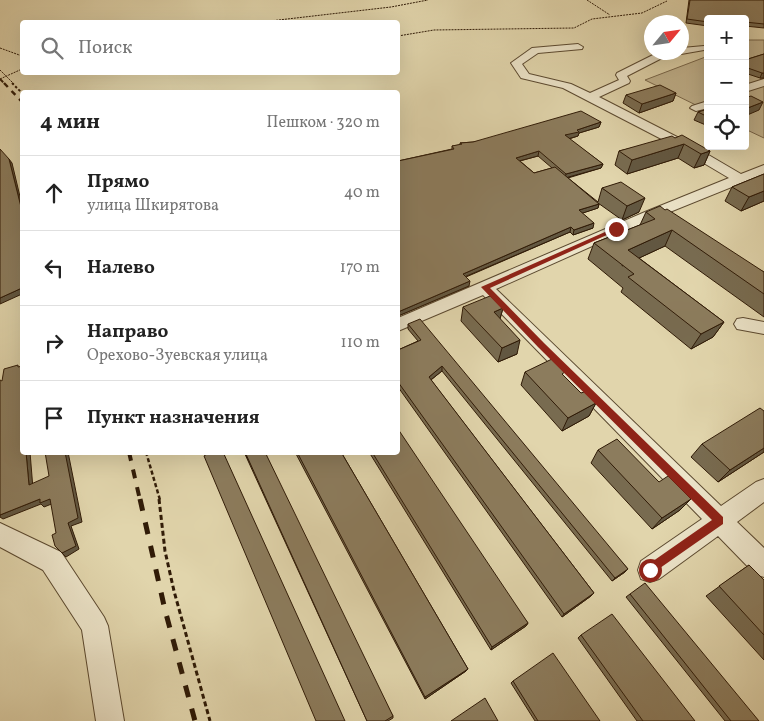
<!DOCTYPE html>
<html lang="ru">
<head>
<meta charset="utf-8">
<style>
  :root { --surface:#fff; --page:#f6f6f6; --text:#222; --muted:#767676; --line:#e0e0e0 }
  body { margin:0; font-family:Vollkorn,serif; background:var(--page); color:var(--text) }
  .controls { position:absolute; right:15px; top:15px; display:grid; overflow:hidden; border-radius:5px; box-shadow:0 5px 20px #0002 }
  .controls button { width:45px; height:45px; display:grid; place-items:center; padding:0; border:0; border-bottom:1px solid var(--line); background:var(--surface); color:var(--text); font:25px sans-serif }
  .compass { position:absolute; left:644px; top:15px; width:45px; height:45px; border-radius:50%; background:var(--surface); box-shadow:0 5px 20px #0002; rotate:61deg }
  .stop { position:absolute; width:15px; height:15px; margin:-11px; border:4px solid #8f2418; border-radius:50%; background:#fff }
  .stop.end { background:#8f2418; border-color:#fff; box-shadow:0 1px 5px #0008 }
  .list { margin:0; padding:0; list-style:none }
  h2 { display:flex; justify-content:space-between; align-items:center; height:65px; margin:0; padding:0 20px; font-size:21px }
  h2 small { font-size:16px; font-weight:400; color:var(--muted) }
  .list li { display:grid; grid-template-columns:32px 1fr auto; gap:15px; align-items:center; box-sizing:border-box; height:75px; padding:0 20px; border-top:1px solid var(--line) }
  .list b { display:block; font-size:19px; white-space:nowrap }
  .list p { margin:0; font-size:16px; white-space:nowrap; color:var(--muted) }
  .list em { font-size:16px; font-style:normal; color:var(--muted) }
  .icon { flex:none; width:28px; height:28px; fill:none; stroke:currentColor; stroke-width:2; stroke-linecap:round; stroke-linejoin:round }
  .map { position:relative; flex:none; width:764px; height:721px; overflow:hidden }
  .search { position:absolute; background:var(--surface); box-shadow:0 5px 20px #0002; left:20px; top:20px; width:380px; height:55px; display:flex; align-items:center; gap:12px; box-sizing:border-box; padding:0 18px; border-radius:5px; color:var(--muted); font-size:19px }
  .panel { position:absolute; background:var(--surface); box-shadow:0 5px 20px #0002; left:20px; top:90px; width:380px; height:365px; border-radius:5px }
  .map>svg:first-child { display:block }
  .green { fill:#c3b590; stroke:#7a684c }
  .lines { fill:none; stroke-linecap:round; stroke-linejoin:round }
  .minor-casing { stroke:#5c4a30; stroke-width:2 }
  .path-far3 { stroke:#301b07; stroke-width:1; stroke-dasharray:2 1; stroke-linecap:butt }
  .path-far2 { stroke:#301b07; stroke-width:2; stroke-dasharray:2.5 2; stroke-linecap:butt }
  .path-far1 { stroke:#301b07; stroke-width:2.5; stroke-dasharray:4 2.5; stroke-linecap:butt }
  .path { stroke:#301b07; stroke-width:3; stroke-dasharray:5 3; stroke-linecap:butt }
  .minor { fill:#ece4c9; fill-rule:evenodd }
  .rail-far3 { stroke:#301b07; stroke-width:2; stroke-dasharray:4.5 4.5; stroke-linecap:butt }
  .rail-far2 { stroke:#301b07; stroke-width:2.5; stroke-dasharray:5.5 5.5; stroke-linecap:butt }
  .rail-far1 { stroke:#301b07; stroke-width:4; stroke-dasharray:9 9; stroke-linecap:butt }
  .rail { stroke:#301b07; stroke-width:5; stroke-dasharray:12 12; stroke-linecap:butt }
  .wall { fill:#786b50; stroke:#301b07; fill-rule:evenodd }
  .shaded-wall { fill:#625741; stroke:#301b07 }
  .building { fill:#8c7c5d; stroke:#301b07 }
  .route { fill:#8f2418 }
</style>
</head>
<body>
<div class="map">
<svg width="764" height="721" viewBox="0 0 764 721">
  <rect width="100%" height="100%" fill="#e1d5ac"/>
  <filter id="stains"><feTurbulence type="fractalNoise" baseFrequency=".004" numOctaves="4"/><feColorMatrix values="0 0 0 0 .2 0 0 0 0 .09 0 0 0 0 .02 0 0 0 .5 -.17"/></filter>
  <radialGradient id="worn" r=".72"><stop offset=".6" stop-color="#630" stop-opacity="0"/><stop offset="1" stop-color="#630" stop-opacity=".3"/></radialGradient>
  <g class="green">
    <polygon points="749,40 764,40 764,138 745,129 745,41"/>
    <polygon points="708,56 708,111 645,80"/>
  </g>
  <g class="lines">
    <g class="minor-casing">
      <g id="minor">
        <polygon points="578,44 583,47 582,49 538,53 522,64 529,74 571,84 590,93 619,80 616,75 617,73 657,53 682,52 682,48 704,46 704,50 664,57 627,76 630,81 629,83 599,97 683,140 741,174 764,165 764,174 655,218 496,289 721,506 756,482 764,479 764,502 737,522 764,548 764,577 755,574 718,536 659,579 650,582 641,579 638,570 641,561 702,519 483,295 398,331 398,318 645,212 729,178 675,146 563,88 521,78 511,63 532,48"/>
        <polygon points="764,79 764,86 745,92 745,85"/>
        <polygon points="708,101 708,108 696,111 690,108 692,106"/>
        <polygon points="743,318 764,322 764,334 737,329 734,324 737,319"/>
        <polygon points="0,523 61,552 104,617 108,626 124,721 96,721 82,630 43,570 0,547"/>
      </g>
    </g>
    <g class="path-far3">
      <polyline points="587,0 610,15"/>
      <polyline points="270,21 391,7 428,0"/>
      <polyline points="226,22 276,22"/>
      <polyline points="398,36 434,30 574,28 592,19 642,13 667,1"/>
      <polyline points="0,48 22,56"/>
      <polyline points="0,70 14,84"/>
      <polyline points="0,79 22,69"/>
    </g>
    <polyline class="path-far2" points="12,83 22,93"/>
    <polyline class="path-far1" points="146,452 160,500"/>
    <polyline class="path" points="159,499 165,551 174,591 210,721"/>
    <use href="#minor" class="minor"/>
    <polyline class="rail-far3" points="0,79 5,84"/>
    <polyline class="rail-far2" points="4,83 22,102"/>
    <polyline class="rail-far1" points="129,452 140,500"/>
    <polyline class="rail" points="140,499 165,610 195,721"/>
  </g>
  <g class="wall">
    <polygon points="689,0 764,0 764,28 745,26 745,19 708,19 708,26 686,23"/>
    <polygon points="764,54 764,78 760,78 745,73 745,60"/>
    <polygon points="676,93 673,101 639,113 623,103 626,95"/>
    <polygon points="708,109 708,126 694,120 698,112"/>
    <path d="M 601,122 L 599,127 L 579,133 L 578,136 L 569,139 L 603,164 L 601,168 L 568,178 L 598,202 L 602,188 L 639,212 L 622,220 L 598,203 L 599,204 L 598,208 L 582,213 L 593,228 L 573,235 L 570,232 L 466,277 L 469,286 L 398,316 L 398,161 L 452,149 L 452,146 L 460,145 L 460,143 L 473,142 ZM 538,156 L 552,168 L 534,173 L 520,161 Z"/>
    <polygon points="675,138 710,151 704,165 694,168 678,158 627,174 615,165 619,151"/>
    <polygon points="764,174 764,201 741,211 725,201 732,187"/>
    <polygon points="646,212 764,272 764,317 665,246 639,258 724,322 713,337 691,349 621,292 623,288 588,259 594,243 640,225"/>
    <polygon points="463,307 503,308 500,319 517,354 498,362 461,321"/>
    <polygon points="408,324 628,569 625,572 612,581 442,371 431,380 594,593 591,596 562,617 398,387 398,350 418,341 408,329"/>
    <polygon points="525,372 564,376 581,393 596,403 589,416 562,431 521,385"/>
    <polygon points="702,444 764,452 718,482 691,457"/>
    <polygon points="598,450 680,510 652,529 591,463"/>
    <polygon points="244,452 393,716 393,718 388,721 367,721"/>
    <polygon points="295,452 341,452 468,669 466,671 425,699"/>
    <polygon points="369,452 398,452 528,623 526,626 491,650"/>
    <polygon points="749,565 764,580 764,660 706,596"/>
    <polygon points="630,594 759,721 725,721 626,597"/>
    <polygon points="581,635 695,721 637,721 578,638"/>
    <polygon points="513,681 600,721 535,721 511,683"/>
  </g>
  <g class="shaded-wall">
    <polygon points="762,73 764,73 764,78 760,78"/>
    <polygon points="676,93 673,101 639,113 642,104"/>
    <polygon points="763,102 759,110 745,116 745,109"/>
    <polygon points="601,122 599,127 579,133 578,136 564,140 565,135 577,130"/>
    <polygon points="684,144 678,158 627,174 632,160"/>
    <polygon points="539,151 538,156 515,162 516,158"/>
    <polygon points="710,151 704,165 694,168 701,154"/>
    <polygon points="9,159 12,163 22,205 22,211"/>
    <polygon points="603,164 601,168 565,178 566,174"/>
    <polygon points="764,191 764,201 741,211 749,197"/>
    <polygon points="645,198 639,212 622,220 627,206"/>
    <polygon points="599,204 598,208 577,215 579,210"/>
    <polygon points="594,223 593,228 573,235 574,230"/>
    <polygon points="571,227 570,232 462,278 463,274"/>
    <polygon points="672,230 665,246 622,266 628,250"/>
    <polygon points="470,281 469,286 398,316 398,312"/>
    <polygon points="22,288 22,294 0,304 0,298"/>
    <polygon points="503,308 499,322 494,312"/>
    <polygon points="724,322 713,337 691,349 701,334"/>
    <polygon points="520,340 517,354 498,362 502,348"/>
    <polygon points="442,366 442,371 428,382 429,377"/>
    <polygon points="21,393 22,395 22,413"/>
    <polygon points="596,403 589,416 562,431 568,418"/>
    <polygon points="764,448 764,452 718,482 730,470"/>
    <polygon points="26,452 30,452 33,489 29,485"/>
    <polygon points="65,452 68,452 82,522 71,526 79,549 66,557 62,553 68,523"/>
    <polygon points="40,499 50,499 54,503 44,507 41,504 3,519 0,517 0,515"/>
    <polygon points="691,499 680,510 652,529 662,518"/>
    <polygon points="628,569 625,572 612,581 615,578"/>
    <polygon points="594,593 591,596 562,617 564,614"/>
    <polygon points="528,623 526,626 491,650 492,647"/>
    <polygon points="468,669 466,671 425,699 425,697"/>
  </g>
  <g class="building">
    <polygon points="690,0 764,0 764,24 745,22 745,19 708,19 708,22 687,19"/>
    <polygon points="764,54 764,73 762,73 745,67 745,60"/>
    <polygon points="660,85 676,93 642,104 626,95"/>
    <polygon points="751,96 763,102 745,109 745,98"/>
    <polygon points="708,109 708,117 698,112"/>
    <polygon points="581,111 601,122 577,130 579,132 565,135 603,164 566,174 539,151 516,158 534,173 555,167 599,204 579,210 594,223 574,230 571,227 463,274 470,281 398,312 398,161 454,149 452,146 462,144 460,143 473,142"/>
    <polygon points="682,135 710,151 701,154 684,144 632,160 619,151 672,136 675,138"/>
    <polygon points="0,149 9,159 22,211 22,288 0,298"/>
    <polygon points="764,174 764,191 749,197 732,187"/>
    <polygon points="621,182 645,198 627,206 602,188"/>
    <polygon points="660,206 665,210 667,209 764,272 764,294 672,230 628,250 724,322 701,334 628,277 634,274 594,243 655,219 646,212"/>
    <polygon points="490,296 503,308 494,312 520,340 502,348 463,307"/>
    <polygon points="420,319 628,569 615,578 442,366 429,377 594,593 564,614 398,382 398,350 421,340 408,324"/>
    <polygon points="552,359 565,372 562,374 581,393 584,392 596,403 568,418 525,372"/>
    <polygon points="18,365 18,367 22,366 22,393 21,393 22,413 22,452 26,452 29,485 49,476 45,452 65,452 78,518 68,523 76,546 62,553 55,546 52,535 56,533 50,499 40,503 40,499 0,515 0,380 2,381 4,369"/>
    <polygon points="760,408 764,411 764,448 730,470 702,444"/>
    <polygon points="398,429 528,623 492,647 372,452 398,452"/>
    <polygon points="617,439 659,482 668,476 691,499 662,518 598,450"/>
    <polygon points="210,452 223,452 345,721 316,721 204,456"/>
    <polygon points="245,452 265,452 393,716 385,721 367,721"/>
    <polygon points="297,452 341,452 468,669 425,697"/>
    <polygon points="749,565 764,580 764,635 719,586"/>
    <polygon points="645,583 759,721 731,721 630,594"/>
    <polygon points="612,614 695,721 643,721 581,635"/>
    <polygon points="553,653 600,721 538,721 513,681"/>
    <polygon points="485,698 498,721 451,721"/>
  </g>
  <polygon class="route" points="614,228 620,229 490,288 544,343 723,517 723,524 650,575 646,573 645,570 646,566 712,520 538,347 481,287"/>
  <rect width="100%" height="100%" filter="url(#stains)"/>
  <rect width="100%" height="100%" fill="url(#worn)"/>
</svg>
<div class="controls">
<button>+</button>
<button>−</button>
<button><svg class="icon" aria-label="locate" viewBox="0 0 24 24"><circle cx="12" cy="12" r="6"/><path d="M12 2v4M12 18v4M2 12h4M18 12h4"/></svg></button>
</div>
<svg class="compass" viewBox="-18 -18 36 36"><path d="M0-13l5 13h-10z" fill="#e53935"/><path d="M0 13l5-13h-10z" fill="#767676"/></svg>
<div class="stop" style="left:650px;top:570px"></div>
<div class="stop end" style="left:616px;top:229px"></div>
<div class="search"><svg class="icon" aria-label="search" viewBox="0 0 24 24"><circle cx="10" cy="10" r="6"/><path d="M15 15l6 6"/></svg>Поиск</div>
<section class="panel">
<h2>4 мин<small>Пешком · 320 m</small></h2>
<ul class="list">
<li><svg class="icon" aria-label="ahead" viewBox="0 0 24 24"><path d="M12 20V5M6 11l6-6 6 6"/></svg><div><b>Прямо</b><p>улица Шкирятова</p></div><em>40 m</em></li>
<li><svg class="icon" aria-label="left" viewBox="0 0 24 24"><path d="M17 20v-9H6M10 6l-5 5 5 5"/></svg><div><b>Налево</b></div><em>170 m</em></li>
<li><svg class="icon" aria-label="right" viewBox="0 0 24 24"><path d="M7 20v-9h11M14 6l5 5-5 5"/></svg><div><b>Направо</b><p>Орехово-Зуевская улица</p></div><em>110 m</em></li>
<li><svg class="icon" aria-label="arrive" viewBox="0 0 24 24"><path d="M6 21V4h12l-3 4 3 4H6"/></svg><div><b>Пункт назначения</b></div></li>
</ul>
</section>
</div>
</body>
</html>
